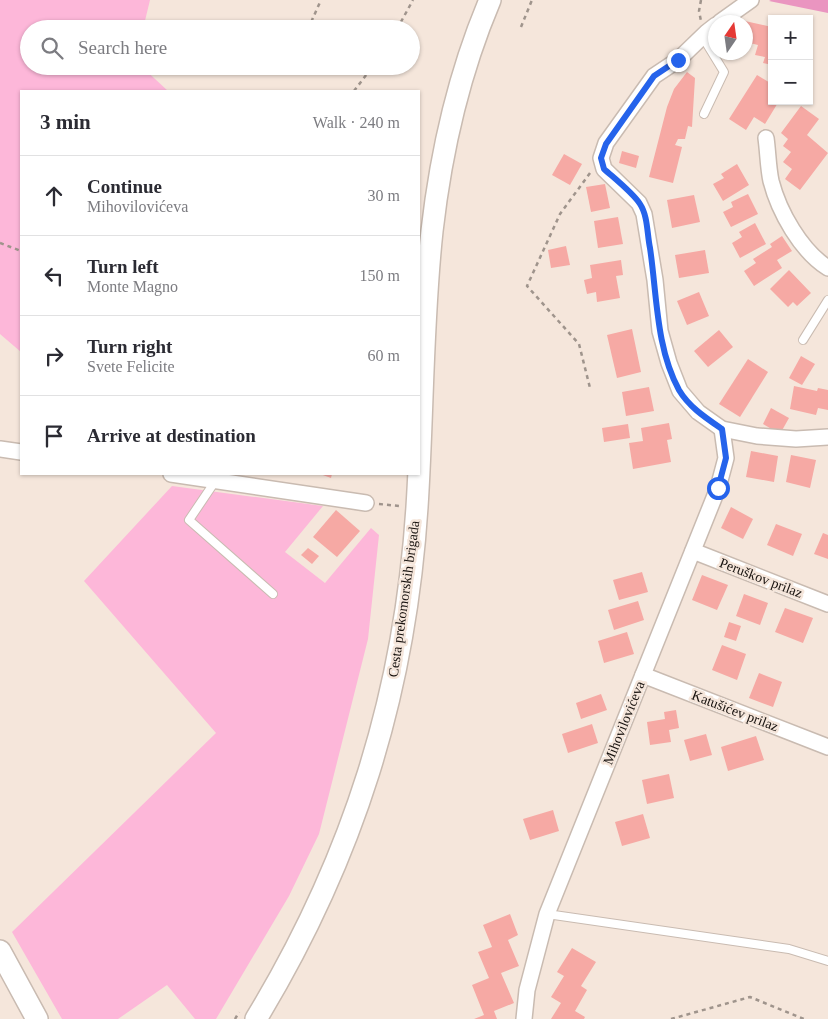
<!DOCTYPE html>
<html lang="en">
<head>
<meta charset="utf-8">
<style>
  :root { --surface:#fff; --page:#f2f2f3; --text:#2b2b33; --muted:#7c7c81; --line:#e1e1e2 }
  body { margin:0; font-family:Georgia,serif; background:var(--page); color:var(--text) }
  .controls { position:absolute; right:15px; top:15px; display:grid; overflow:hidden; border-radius:0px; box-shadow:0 1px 4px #0004 }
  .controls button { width:45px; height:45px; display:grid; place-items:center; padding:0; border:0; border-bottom:1px solid var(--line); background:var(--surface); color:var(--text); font:25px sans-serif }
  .compass { position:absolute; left:708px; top:15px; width:45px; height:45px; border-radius:50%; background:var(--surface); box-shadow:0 1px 4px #0004; rotate:13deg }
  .stop { position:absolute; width:15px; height:15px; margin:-11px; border:4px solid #2563eb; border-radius:50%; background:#fff }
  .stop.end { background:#2563eb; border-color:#fff; box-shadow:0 1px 5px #0008 }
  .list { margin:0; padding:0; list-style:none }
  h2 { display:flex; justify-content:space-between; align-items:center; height:65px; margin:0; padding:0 20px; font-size:21px }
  h2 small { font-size:16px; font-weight:400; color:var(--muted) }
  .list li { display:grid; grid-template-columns:32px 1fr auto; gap:15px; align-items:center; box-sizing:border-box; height:80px; padding:0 20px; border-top:1px solid var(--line) }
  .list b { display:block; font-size:19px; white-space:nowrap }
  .list p { margin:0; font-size:16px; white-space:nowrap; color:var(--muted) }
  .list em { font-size:16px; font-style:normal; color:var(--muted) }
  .icon { flex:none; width:28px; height:28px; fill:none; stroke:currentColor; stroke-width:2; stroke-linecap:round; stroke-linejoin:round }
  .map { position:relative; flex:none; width:828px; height:1019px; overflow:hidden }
  .search { position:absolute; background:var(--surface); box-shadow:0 1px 4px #0004; left:20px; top:20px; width:400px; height:55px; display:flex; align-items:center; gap:12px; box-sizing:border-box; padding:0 18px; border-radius:28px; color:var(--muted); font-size:19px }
  .panel { position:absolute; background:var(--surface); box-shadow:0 1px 4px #0004; left:20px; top:90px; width:400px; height:385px; border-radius:0px }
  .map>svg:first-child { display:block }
  .green { fill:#fdb7d9 }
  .forest { fill:#ea95c0 }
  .building { fill:#f6a9a4 }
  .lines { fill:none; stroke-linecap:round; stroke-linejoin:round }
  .service-casing { stroke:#c9bbb1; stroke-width:10 }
  .minor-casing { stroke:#c9bbb1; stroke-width:18 }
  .secondary-casing { stroke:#c9bbb1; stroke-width:24 }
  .path { stroke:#9f948c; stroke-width:2.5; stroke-dasharray:4 4; stroke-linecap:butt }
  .service { stroke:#fff; stroke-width:8 }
  .minor { stroke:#fff; stroke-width:15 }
  .secondary { stroke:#fff; stroke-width:21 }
  .route { stroke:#2563eb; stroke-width:6 }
  .labels { text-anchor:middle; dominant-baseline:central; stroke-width:5; stroke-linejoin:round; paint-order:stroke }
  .street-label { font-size:14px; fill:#16110e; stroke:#f5e6db }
</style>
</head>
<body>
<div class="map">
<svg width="828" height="1019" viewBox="0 0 828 1019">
  <rect width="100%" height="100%" fill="#f5e6db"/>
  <g class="green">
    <polygon points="0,0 150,0 143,29 29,29 29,66 141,66 168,91 21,91 21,352 0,334"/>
    <polygon points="172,486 323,506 285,552 325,583 371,528 379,535 368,639 319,834 289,896 216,1019 195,1019 167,985 118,1019 62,1019 12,932 216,733 84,581"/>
  </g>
  <polygon class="forest" points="771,0 828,0 828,13 769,1"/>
  <g class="building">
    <polygon points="745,21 772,27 772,65 763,63 765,57 755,55 758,45 746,42"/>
    <polygon points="687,72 695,78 692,127 688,126 685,139 678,139 675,145 682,147 673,183 649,177 667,107 674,89"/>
    <polygon points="757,75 772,84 772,101 779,101 765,124 754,117 746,130 729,119"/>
    <polygon points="801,106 819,119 807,135 828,153 800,190 785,179 792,169 783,162 791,152 783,146 788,139 781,133"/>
    <polygon points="622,151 639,156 636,168 619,163"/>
    <polygon points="564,154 582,164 570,185 552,175"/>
    <polygon points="737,164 749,185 723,201 713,184 724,178 721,174"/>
    <polygon points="605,184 610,208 591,212 586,187"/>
    <polygon points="748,194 758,214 731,227 723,212 733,207 731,202"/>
    <polygon points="694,195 700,222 672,228 667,200"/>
    <polygon points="618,217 623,244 598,248 594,221"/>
    <polygon points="755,223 766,244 740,258 732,243 742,237 739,232"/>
    <polygon points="782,236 792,251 777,260 782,268 754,286 744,271 756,263 753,259 772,247 770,244"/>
    <polygon points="566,246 570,265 551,268 548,250"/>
    <polygon points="705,250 709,273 679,278 675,255"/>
    <polygon points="621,260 623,275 616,276 620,298 597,302 596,292 587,294 584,280 592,278 590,265"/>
    <polygon points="789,270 811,293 797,306 793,302 788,307 770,289"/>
    <polygon points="699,292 709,316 687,325 677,301"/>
    <polygon points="632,329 641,372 617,378 607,335"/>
    <polygon points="719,330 733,347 708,367 694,351"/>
    <polygon points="801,356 815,364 802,385 789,378"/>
    <polygon points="748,359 768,372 740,417 719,404"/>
    <polygon points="794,386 817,391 818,388 828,390 828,410 818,408 816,415 790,409"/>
    <polygon points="649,387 654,411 626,416 622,392"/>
    <polygon points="771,408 789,418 780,434 763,424"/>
    <polygon points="669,423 672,439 667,440 671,462 633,469 629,443 643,441 641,428"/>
    <polygon points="628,424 630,438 604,442 602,428"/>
    <polygon points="751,451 778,456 774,482 746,477"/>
    <polygon points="791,455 816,460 810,488 786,482"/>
    <polygon points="320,474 332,474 331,478"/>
    <polygon points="731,507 753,519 743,539 721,528"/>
    <polygon points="336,510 360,531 337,557 313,537"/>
    <polygon points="776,524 802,534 793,556 767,545"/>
    <polygon points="823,533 828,535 828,559 814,554"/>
    <polygon points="308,548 319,556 312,564 301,555"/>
    <polygon points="642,572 648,592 619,600 613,580"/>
    <polygon points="702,575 728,585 717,610 692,600"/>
    <polygon points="744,594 768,603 760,625 736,616"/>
    <polygon points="638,601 644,620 614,630 608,610"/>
    <polygon points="785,608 813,618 803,643 775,632"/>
    <polygon points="729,622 741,626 736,641 724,637"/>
    <polygon points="627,632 634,654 604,663 598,641"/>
    <polygon points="722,645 746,654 737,680 712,670"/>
    <polygon points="759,673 782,682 773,707 749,698"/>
    <polygon points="601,694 607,710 581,719 576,703"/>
    <polygon points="676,710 679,728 669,730 671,742 650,745 647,722 665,719 664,712"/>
    <polygon points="592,724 598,743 568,753 562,734"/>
    <polygon points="706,734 712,755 690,761 684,740"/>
    <polygon points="756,736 764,760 728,771 721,747"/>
    <polygon points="669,774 674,798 647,804 642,780"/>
    <polygon points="553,810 559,831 530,840 523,819"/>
    <polygon points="643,814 650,838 622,846 615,822"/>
    <polygon points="510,914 518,935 508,940 519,966 501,973 514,1003 494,1011 497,1019 474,1019 484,1015 472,985 489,978 478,952 492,947 483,925"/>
    <polygon points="572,948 596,962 581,986 587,990 575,1011 585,1017 584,1019 551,1019 561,1003 551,997 564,976 557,972"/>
  </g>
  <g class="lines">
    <g class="service-casing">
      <g id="service">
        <polyline points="702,36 724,72 704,114"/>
        <polyline points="803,340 828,300"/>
        <polyline points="216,480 189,520 273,594"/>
        <polyline points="547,914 789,949 828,961"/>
      </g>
    </g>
    <g class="minor-casing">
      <g id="minor">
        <polyline points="720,22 751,0"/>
        <polyline points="716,25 707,32 678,60 654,76 606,143 601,158 604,169 639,203 644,214 655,280 660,331 669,363 680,391 698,412 722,429 757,436 796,439 828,437"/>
        <path d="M 766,138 C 768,152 768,167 771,181 C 779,212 801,251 828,268"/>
        <polyline points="0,449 21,452"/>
        <polyline points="171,474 366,503"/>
        <polyline points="693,551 828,604"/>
        <polyline points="643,675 828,747"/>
        <polyline points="524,1019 527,990 547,914 718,488 726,458 722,429"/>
      </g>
    </g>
    <g class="secondary-casing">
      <g id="secondary">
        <polyline points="0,951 37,1019"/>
        <path d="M 256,1019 C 353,859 405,694 417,507 C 423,415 422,323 432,231 C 441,152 459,73 490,0"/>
      </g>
    </g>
    <g class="path">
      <polyline points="701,0 699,11 701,21"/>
      <polyline points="521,27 532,0"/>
      <polyline points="308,29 321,0"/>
      <polyline points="397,29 413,0"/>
      <polyline points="354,91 373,66"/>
      <polyline points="590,173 560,214 527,286 579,344 590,388"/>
      <polyline points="0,243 21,251"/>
      <polyline points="379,504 400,506"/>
      <polyline points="235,1019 239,1012"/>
      <polyline points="671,1019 750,997 804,1019"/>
    </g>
    <use href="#service" class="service"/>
    <use href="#minor" class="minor"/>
    <use href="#secondary" class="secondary"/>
  </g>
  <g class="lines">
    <path class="route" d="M 678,60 L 654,76 L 606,144 L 601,158 L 604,169 C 614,178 633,193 640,204 C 648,216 647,234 650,248 C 657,295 656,348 679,390 C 689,407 706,418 722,429 L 726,458 L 718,488"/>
  </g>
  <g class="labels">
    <g class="street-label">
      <text transform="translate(761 578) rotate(21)">Peruškov prilaz</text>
      <text transform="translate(404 599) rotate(-82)">Cesta prekomorskih brigada</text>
      <text transform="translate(735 711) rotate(21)">Katušićev prilaz</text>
      <text transform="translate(624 723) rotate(-68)">Mihovilovićeva</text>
    </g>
  </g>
</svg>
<div class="controls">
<button>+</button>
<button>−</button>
</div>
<svg class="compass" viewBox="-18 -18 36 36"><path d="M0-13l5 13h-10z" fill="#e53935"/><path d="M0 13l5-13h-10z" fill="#7c7c81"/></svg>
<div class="stop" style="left:718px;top:488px"></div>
<div class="stop end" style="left:678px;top:60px"></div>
<div class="search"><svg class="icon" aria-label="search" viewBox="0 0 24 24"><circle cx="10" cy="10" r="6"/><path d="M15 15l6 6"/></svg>Search here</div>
<section class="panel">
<h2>3 min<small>Walk · 240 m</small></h2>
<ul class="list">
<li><svg class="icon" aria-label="ahead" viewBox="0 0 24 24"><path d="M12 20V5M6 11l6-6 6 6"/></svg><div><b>Continue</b><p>Mihovilovićeva</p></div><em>30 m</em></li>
<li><svg class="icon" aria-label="left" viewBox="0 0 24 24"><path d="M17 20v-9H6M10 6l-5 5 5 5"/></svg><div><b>Turn left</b><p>Monte Magno</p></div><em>150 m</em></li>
<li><svg class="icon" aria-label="right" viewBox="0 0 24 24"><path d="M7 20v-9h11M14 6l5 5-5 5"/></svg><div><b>Turn right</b><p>Svete Felicite</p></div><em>60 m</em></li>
<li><svg class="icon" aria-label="arrive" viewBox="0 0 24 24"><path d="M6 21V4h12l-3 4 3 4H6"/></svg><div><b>Arrive at destination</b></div></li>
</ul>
</section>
</div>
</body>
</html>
